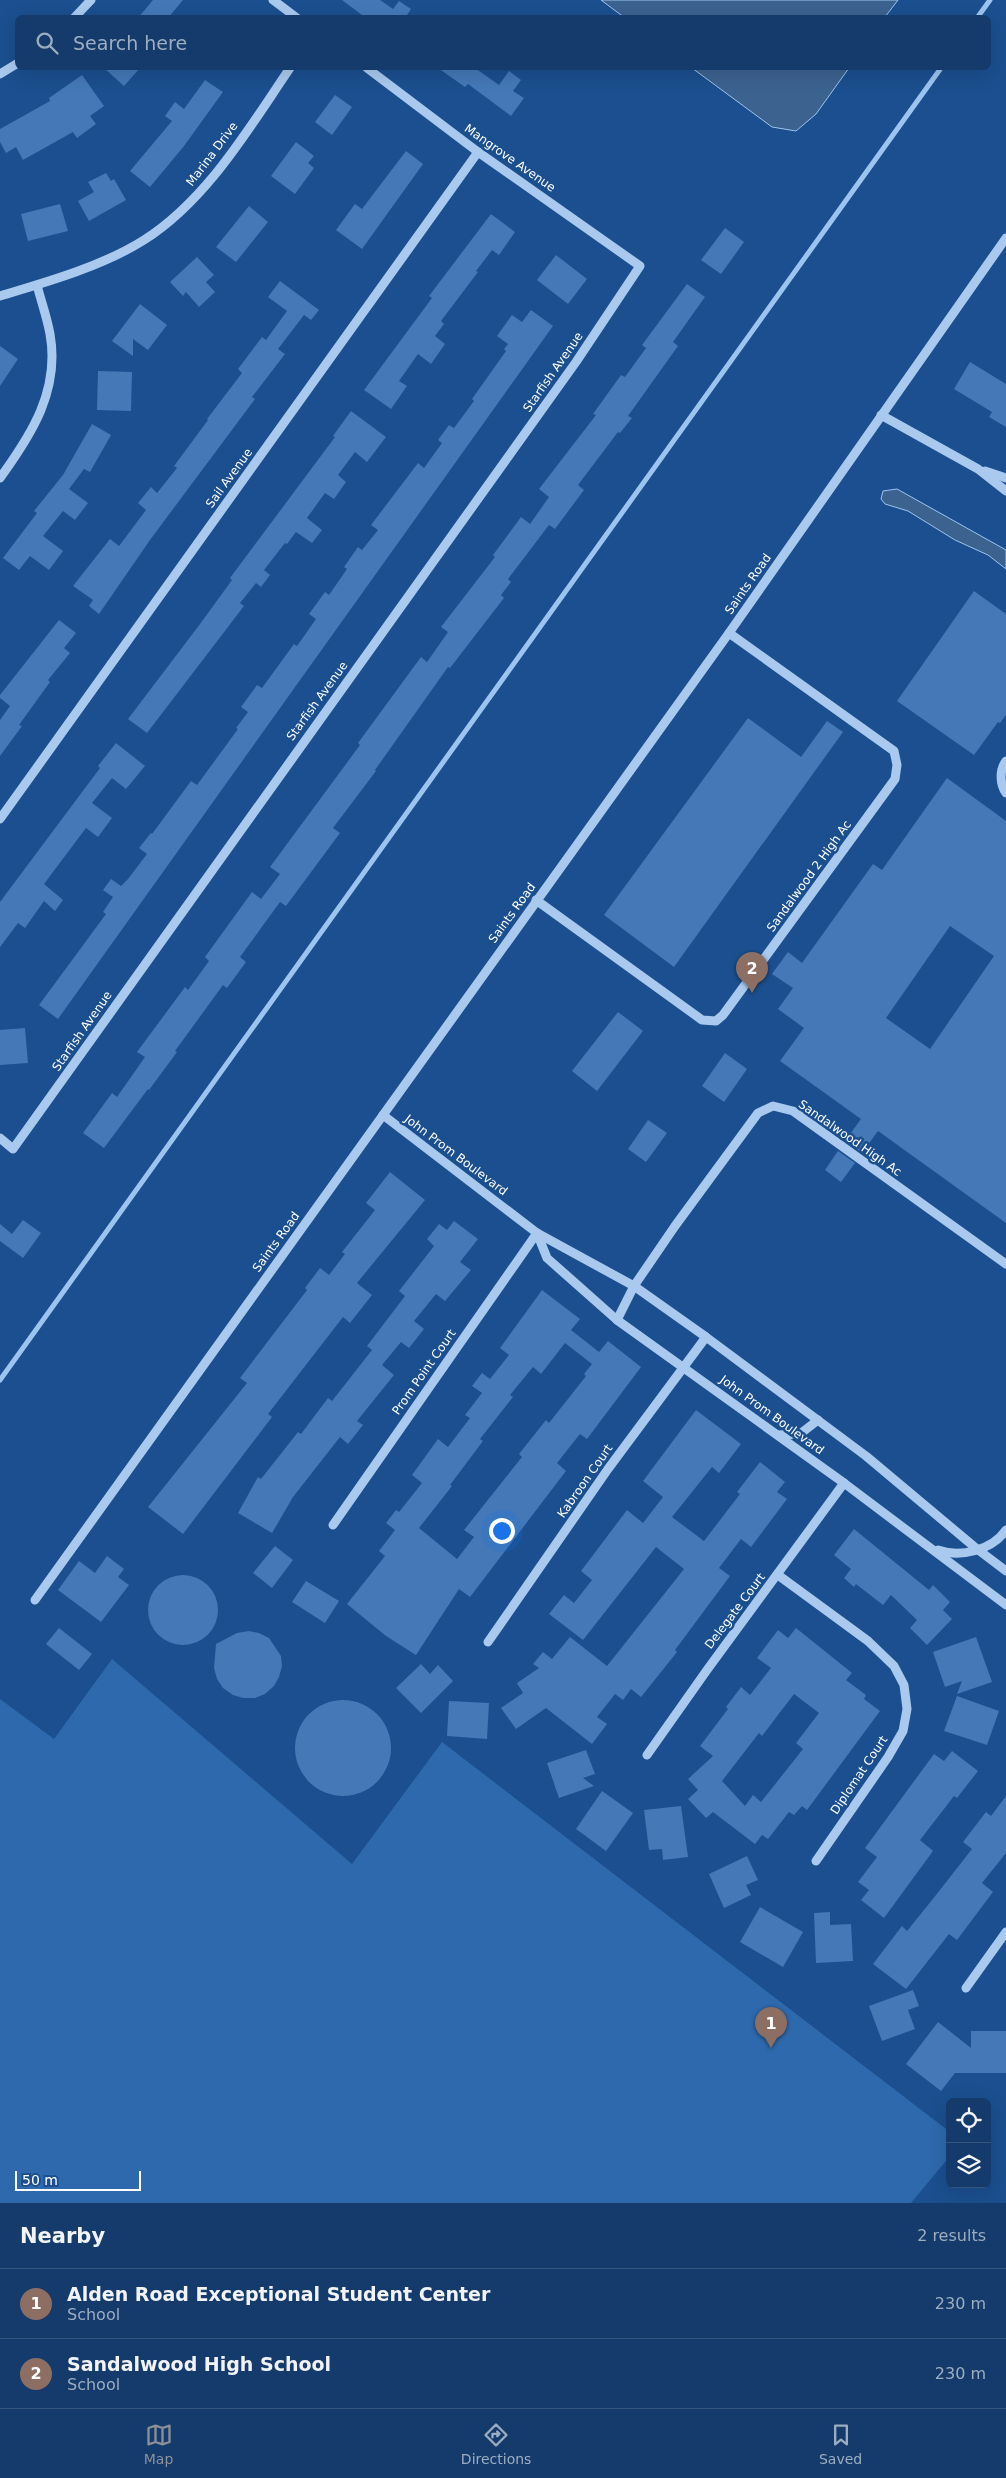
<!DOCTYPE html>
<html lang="en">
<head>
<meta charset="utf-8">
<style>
  :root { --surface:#143b6b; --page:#214673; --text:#f1f3f6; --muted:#9dadc1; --line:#33557e; --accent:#8c9099 }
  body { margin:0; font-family:"DejaVu Sans",sans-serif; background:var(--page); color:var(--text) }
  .controls { position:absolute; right:15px; bottom:15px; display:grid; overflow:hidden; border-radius:8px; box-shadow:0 5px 20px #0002 }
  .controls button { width:45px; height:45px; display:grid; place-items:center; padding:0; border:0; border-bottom:1px solid var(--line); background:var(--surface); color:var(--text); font:25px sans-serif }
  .scale { position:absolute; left:15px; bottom:12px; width:126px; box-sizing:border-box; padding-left:5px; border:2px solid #fff; border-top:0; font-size:14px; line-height:18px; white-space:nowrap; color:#fff; -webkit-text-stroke:4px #1b4f8f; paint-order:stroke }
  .you { position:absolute; left:501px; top:1530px; width:18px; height:18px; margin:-12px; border:4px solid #fff; border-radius:50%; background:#1a73e8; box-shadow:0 0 0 8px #1a73e833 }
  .badge { display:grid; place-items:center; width:32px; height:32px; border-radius:50%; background:var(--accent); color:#fff; font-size:16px; font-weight:700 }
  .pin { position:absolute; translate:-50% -41px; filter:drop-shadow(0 1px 2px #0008) }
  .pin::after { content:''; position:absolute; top:26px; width:18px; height:15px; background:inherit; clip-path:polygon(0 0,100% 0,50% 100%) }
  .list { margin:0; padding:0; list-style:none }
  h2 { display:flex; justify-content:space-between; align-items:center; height:65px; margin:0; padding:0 20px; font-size:21px }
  h2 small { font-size:16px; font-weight:400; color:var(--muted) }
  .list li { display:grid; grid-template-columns:32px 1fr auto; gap:15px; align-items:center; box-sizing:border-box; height:70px; padding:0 20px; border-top:1px solid var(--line) }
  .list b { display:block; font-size:19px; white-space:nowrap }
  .list p { margin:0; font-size:16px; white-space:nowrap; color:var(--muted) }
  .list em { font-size:16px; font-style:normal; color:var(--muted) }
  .icon { flex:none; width:28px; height:28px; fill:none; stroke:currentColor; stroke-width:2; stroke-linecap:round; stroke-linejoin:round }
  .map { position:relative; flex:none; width:1006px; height:2203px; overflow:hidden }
  .search { position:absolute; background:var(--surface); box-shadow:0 5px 20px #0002; left:15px; right:15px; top:15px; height:55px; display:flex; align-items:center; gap:12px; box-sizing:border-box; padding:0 18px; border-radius:8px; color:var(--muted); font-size:19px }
  .sheet { height:205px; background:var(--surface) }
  nav { display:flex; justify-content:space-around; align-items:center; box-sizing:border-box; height:70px; border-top:1px solid var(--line); background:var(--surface); font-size:14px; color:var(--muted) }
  nav a { display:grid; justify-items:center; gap:2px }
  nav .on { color:var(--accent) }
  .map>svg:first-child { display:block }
  .green { fill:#2e69ad }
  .water { fill:#3c6290; stroke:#9cc4f0 }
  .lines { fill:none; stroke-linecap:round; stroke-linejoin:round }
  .stream { stroke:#9cc4f0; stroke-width:5 }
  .building { fill:#4478b7; fill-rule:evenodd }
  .minor { stroke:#a9c9ee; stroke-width:9 }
  .labels { text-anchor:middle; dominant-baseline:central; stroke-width:5; stroke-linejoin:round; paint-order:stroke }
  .street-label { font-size:12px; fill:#fff; stroke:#1b4f8f }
</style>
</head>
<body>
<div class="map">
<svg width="1006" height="2203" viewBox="0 0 1006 2203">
  <rect width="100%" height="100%" fill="#1b4f8f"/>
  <polygon class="green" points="112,1659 352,1864 442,1742 950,2132 950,2156 911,2203 0,2203 0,1699 54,1739"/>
  <g class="water">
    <polygon points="601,0 898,0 885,17 625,18"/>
    <polygon points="692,68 849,68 816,114 796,131 772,127"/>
    <polygon points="897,489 1006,550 1006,569 988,555 955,540 908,511 885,504 881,499 883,491"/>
  </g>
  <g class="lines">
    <g class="stream">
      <polyline points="977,18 990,0"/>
      <polyline points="0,1380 941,68"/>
    </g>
  </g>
  <g class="building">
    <polygon points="153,0 183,0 168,18 138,18"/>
    <polygon points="342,0 380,0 393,9 399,1 411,9 405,18 366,18"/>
    <polygon points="104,68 140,68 124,86"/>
    <polygon points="438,68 475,68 499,85 509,71 521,80 513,91 524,98 511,116 468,84 465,87"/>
    <polygon points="82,75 104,106 90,116 96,124 77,138 73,132 23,160 16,147 6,153 0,142 0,129 50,101 49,98"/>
    <polygon points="205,80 223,92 184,146 150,187 130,171 172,121 165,116 175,102 184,109"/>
    <polygon points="335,95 352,107 332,135 315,122"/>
    <polygon points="296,142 314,156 308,163 314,168 295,194 271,176"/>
    <polygon points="406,151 423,164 362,249 336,230 355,204 362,209"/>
    <polygon points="106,173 111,181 114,179 126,200 89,221 78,201 94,192 88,182"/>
    <polygon points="60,204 68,231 28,241 21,214"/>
    <polygon points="249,206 268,222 236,262 216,247"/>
    <polygon points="491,214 515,232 499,255 492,250 476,271 478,272 441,321 444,324 435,336 445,344 431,364 418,354 399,381 407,386 391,409 364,390 432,298 429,296"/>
    <polygon points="725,228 744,242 721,274 701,260"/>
    <polygon points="556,255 587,279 568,304 537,280"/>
    <polygon points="197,257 214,275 206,282 215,292 199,307 186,292 183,296 170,282"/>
    <polygon points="280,281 319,310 311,320 304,315 278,349 285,354 252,397 255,399 150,540 99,614 89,606 93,600 73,586 110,539 119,546 146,510 138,503 151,487 157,493 177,468 174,466 208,420 207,419 242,373 238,369 262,337 266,340 287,311 268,297"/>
    <polygon points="687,284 705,297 673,342 678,346 628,416 632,418 620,433 618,432 578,485 584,490 555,529 549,525 508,579 511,582 501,595 504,598 450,668 448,667 375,770 376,771 333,828 340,833 286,906 280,902 240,957 246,962 227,988 223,985 175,1051 177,1052 149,1090 148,1089 104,1148 83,1133 112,1093 117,1097 145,1057 137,1052 185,987 188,990 209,961 205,957 252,892 261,899 280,874 270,867 360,745 358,743 421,657 427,662 448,632 441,627 495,557 493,555 521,517 530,524 549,497 539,489 596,415 593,414 621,375 625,377 646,348 642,345"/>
    <polygon points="140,304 167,325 148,350 133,339 133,356 112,341"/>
    <polygon points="531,310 553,326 58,1019 39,1005 106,914 103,912 113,897 103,890 111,879 121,886 128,879 147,854 139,848 151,833 152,834 191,781 197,785 238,729 236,728 248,712 241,707 257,685 262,688 294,644 297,646 316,619 309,614 325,592 329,595 347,569 344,567 358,547 362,550 378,530 371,525 418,463 424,468 442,443 438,440 449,425 454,428 474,401 472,399 506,351 504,349 508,344 497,336 512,315 522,322"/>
    <polygon points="0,346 18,359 0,386"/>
    <polygon points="970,362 1006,384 1006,427 989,417 992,412 954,389"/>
    <polygon points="98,371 132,372 131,411 97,410"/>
    <polygon points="351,411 386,437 367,462 355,452 338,475 346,482 334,499 325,493 307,518 322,530 312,543 296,532 287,544 285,543 264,570 270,575 261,587 256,583 240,603 244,606 147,733 128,719 200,624 232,580 230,578 335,437 333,436"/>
    <polygon points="92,424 111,435 90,472 84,469 69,489 88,503 75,520 63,511 43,536 63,551 49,570 30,556 19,570 3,558 37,513 34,511 63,475"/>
    <polygon points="974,591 1006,614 1006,715 1000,723 998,722 974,755 897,701"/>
    <polygon points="59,620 76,633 64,648 70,653 48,680 50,682 19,725 22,726 0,756 0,720 10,706 0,698 0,695"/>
    <polygon points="748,718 801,757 827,721 843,732 674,967 604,915"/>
    <polygon points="116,743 145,766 126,789 112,778 92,803 112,818 98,837 86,828 44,884 63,900 55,911 44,901 25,928 18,923 0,947 0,902 100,768 98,766"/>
    <path d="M 947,778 L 1006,821 L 1006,1223 L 878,1131 L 862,1153 L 845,1141 L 861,1119 L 780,1061 L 804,1028 L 778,1009 L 793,988 L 772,974 L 788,952 L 802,963 L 873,864 L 882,870 ZM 950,926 L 994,956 L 930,1049 L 886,1018 Z"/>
    <polygon points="618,1012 643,1031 597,1091 572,1071"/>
    <polygon points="25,1028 28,1063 0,1065 0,1030"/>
    <polygon points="725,1053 747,1069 724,1102 702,1086"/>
    <polygon points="648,1120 667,1133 646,1162 628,1149"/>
    <polygon points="838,1151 855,1163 841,1182 825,1170"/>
    <polygon points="390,1172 425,1200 357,1283 372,1295 350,1323 343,1317 268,1414 272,1417 183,1534 148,1507 247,1383 240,1378 307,1290 305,1288 320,1268 329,1275 345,1254 342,1252 375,1210 366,1203"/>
    <polygon points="23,1220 41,1233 23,1258 0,1241 0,1224 12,1234"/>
    <polygon points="454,1221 478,1239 460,1262 471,1270 445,1301 436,1294 414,1321 424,1329 409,1348 401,1342 382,1365 394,1375 357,1421 363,1425 348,1444 340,1437 293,1497 272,1533 238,1513 258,1477 261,1479 298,1432 301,1434 328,1398 332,1401 372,1350 367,1346 405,1296 399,1291 434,1246 427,1239 439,1224 447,1230"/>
    <path d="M 542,1290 L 580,1319 L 571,1330 L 599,1352 L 608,1341 L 641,1367 L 587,1439 L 580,1434 L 557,1463 L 566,1471 L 470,1597 L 459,1589 L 416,1655 L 386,1636 L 347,1604 L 385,1556 L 379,1551 L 395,1530 L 386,1523 L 396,1510 L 399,1512 L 422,1483 L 412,1475 L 438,1439 L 448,1447 L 470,1418 L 465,1415 L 482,1393 L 472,1386 L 482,1373 L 490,1379 L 509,1355 L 500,1348 ZM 565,1343 L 592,1364 L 584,1374 L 586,1376 L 549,1423 L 546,1420 L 519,1454 L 522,1457 L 464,1530 L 474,1537 L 457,1559 L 419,1528 L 452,1486 L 450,1485 L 483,1441 L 480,1439 L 513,1397 L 510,1395 L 533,1367 L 541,1374 Z"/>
    <polygon points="696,1410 741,1444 719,1473 712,1467 672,1517 704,1541 740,1494 737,1492 760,1462 785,1482 777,1492 787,1499 751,1547 741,1539 719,1568 730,1576 675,1650 677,1652 641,1697 631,1689 623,1700 615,1694 597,1717 607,1724 592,1744 546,1708 516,1729 501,1708 523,1693 517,1683 539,1668 533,1664 543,1652 552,1659 570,1637 607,1666 684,1569 656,1547 583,1640 549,1614 564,1595 574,1603 592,1580 581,1571 627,1510 643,1523 663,1497 643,1481"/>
    <polygon points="854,1529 929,1590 933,1585 950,1602 943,1610 952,1619 927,1645 910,1628 917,1620 891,1595 883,1605 856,1584 854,1587 844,1578 851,1569 834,1555"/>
    <polygon points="275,1546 293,1560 272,1588 253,1573"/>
    <polygon points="107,1556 124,1569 118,1577 129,1585 101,1622 58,1590 79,1561 95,1573"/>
    <circle cx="183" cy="1610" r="35"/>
    <polygon points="306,1581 339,1601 325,1623 292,1602"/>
    <polygon points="59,1628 92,1654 79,1670 46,1644"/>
    <path d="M 796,1628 L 852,1673 L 846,1680 L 866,1695 L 864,1699 L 880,1711 L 807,1810 L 802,1806 L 794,1815 L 789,1812 L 768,1839 L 762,1835 L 755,1844 L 713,1812 L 706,1818 L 688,1799 L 698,1790 L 688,1779 L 713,1756 L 700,1746 L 728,1709 L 726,1707 L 741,1687 L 750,1695 L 771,1668 L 757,1658 L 778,1630 L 788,1638 ZM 794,1694 L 819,1713 L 796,1743 L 803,1749 L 761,1802 L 753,1795 L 745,1806 L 722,1781 L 759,1733 L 762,1736 Z"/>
    <polygon points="249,1631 259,1633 269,1638 281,1656 282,1666 279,1677 274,1686 265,1694 255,1698 243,1698 233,1695 223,1688 217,1679 214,1668 216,1644 237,1633"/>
    <polygon points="976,1637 992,1682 957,1694 962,1681 945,1687 933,1652"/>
    <polygon points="421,1664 430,1674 438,1665 453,1681 421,1713 396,1688"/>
    <polygon points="957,1696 999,1711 987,1745 944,1731"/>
    <circle cx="343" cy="1748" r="48"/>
    <polygon points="449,1701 489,1703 487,1739 447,1736"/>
    <polygon points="586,1750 595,1774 583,1778 594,1786 559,1798 547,1763"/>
    <polygon points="952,1751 978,1771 957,1798 954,1796 920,1840 933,1851 884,1918 861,1900 869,1890 858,1882 877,1857 865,1848 934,1754 944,1761"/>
    <polygon points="602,1791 633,1813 606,1851 576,1829"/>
    <polygon points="1006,1796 1006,1853 982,1883 993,1892 957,1940 949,1934 906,1989 873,1964 902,1926 907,1931 936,1895 972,1849 963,1842 986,1812 991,1816"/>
    <polygon points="681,1806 688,1857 663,1860 662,1849 649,1850 644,1810"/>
    <polygon points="747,1856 758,1880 746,1885 751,1895 724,1908 709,1874"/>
    <polygon points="760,1907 803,1932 783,1967 740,1942"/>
    <polygon points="830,1912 830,1925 851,1924 853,1961 816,1963 814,1913"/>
    <polygon points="913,1990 919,2006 908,2010 915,2029 882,2041 869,2006"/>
    <polygon points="938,2022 971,2048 971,2031 1006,2031 1006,2073 955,2073 941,2091 906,2064"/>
  </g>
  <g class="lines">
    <g class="minor">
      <polyline points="273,0 297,18"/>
      <polyline points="74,18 91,0"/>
      <polyline points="0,74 18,63"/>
      <path d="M 0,296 C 47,282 103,266 144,240 C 207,200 249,128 290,68"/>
      <polyline points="881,415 978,469 1006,491"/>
      <polyline points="985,471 1006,478"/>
      <path d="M 0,478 C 32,434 60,390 50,334 C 47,317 41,301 37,285"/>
      <path d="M 1006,761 C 999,770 1000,785 1006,793"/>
      <polyline points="0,819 478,152"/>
      <polyline points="536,900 702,1020 716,1021 723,1015 895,779 897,765 894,751 729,633"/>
      <polyline points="383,1115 537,1233 634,1286 706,1337 866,1456 977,1549 1006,1571"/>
      <polyline points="0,1138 13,1149 576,362 640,266 478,152 367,68"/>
      <polyline points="537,1233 547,1258 617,1320 844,1483 1006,1605"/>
      <polyline points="617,1320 634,1286 675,1226 758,1113 773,1106 793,1111 1006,1264"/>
      <polyline points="778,1435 800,1434 818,1420"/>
      <polyline points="333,1525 537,1233"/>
      <path d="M 938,1550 C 961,1558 992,1550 1006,1530"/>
      <polyline points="778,1575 868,1641 894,1666 904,1685 907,1709 903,1731 888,1757 816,1861"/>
      <polyline points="35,1600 729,633 1006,238"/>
      <polyline points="488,1642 608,1469 706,1337"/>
      <polyline points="647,1755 707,1670 844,1483"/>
      <polyline points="966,1988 1006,1932"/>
    </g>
  </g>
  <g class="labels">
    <g class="street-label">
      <text transform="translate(212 154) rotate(-53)">Marina Drive</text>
      <text transform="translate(510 158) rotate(35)">Mangrove Avenue</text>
      <text transform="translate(553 372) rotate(-55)">Starfish Avenue</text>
      <text transform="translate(229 478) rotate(-54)">Sail Avenue</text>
      <text transform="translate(748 584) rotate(-55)">Saints Road</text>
      <text transform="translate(317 701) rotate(-54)">Starfish Avenue</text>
      <text transform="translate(809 876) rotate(-54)">Sandalwood 2 High Ac</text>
      <text transform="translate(512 913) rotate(-54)">Saints Road</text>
      <text transform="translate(82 1031) rotate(-55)">Starfish Avenue</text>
      <text transform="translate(850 1138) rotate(35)">Sandalwood High Ac</text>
      <text transform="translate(456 1155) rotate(37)">John Prom Boulevard</text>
      <text transform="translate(276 1242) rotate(-54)">Saints Road</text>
      <text transform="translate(424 1372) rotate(-55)">Prom Point Court</text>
      <text transform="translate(772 1415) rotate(36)">John Prom Boulevard</text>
      <text transform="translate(585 1481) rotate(-55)">Kabroon Court</text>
      <text transform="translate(735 1611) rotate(-53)">Delegate Court</text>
      <text transform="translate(859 1775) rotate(-56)">Diplomat Court</text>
    </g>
  </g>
</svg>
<div class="controls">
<button><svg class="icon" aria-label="locate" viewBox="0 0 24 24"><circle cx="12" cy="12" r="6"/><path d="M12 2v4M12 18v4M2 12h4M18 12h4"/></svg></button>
<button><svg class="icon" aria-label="layers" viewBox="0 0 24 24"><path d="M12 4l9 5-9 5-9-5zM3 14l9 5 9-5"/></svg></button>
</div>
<div class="scale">50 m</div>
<div class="you"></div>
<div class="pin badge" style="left:771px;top:2048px;background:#8d6e63">1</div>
<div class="pin badge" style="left:752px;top:993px;background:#8d6e63">2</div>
<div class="search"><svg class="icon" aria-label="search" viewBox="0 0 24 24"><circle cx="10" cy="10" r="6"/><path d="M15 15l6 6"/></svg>Search here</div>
</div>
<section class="sheet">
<h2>Nearby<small>2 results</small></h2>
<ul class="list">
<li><span class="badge" style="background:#8d6e63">1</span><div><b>Alden Road Exceptional Student Center</b><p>School</p></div><em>230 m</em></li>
<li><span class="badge" style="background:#8d6e63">2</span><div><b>Sandalwood High School</b><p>School</p></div><em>230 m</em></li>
</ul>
</section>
<nav>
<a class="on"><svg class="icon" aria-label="map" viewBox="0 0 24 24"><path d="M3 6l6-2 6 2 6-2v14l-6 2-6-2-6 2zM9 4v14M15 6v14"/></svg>Map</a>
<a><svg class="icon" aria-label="directions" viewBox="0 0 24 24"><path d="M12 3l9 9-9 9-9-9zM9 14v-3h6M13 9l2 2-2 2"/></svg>Directions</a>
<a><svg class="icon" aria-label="saved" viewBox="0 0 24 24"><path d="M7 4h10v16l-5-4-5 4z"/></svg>Saved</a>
</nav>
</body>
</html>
